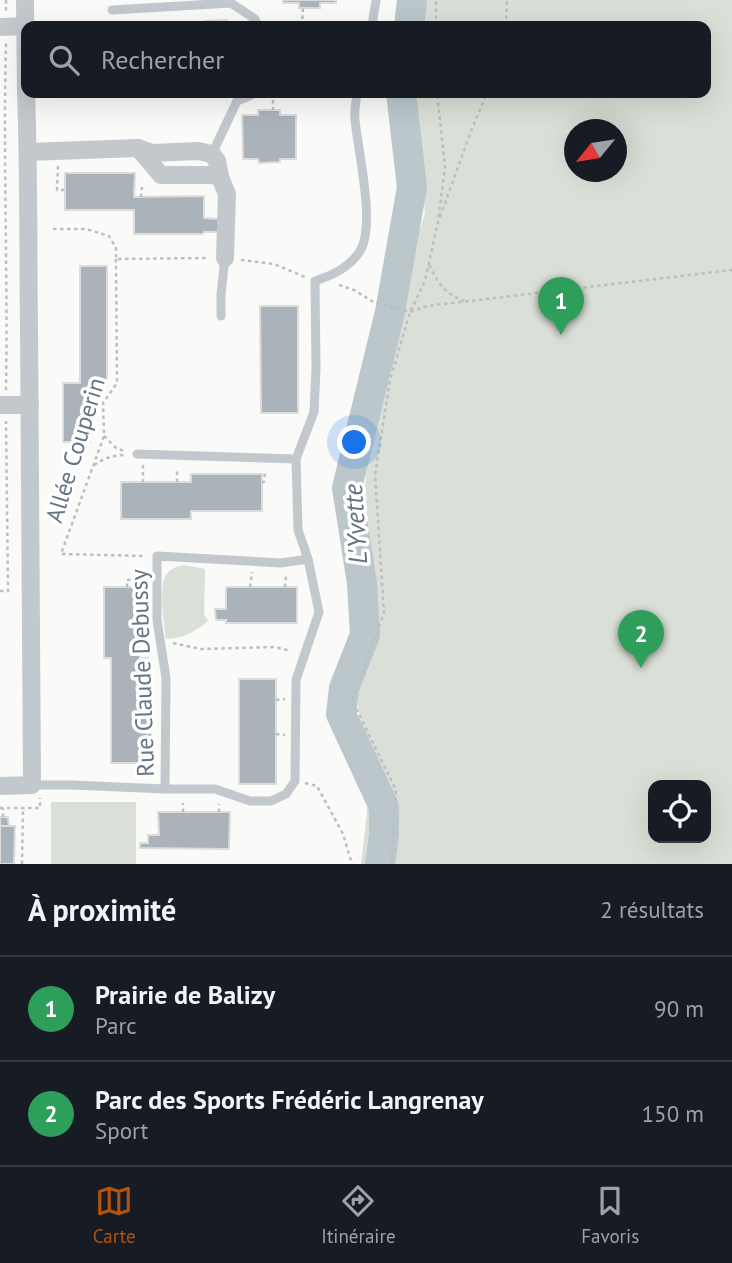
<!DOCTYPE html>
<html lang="fr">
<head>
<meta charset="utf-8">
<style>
  :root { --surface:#171b24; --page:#20242c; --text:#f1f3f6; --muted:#9ea1a6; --line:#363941; --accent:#b45309 }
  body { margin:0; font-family:"PT Sans",sans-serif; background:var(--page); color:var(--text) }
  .controls { position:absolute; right:21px; bottom:21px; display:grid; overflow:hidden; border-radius:14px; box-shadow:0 7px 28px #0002 }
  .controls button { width:63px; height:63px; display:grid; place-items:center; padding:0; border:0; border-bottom:2px solid var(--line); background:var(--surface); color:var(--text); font:35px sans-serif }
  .compass { position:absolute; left:564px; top:119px; width:63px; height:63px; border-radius:50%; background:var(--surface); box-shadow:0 7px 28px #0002; rotate:240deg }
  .you { position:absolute; left:355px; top:443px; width:24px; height:24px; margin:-18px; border:5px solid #fff; border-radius:50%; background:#1a73e8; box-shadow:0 0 0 10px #1a73e833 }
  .badge { display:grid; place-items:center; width:46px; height:46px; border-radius:50%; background:var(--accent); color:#fff; font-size:23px; font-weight:700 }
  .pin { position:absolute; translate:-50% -58px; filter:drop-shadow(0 2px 4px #0008) }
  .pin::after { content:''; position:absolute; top:37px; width:24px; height:21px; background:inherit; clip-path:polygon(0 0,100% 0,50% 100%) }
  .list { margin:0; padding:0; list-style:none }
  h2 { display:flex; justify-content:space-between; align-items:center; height:91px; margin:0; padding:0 28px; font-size:30px }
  h2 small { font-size:23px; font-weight:400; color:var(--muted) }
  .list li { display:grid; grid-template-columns:46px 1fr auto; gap:21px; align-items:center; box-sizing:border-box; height:105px; padding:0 28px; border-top:2px solid var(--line) }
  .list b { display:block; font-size:26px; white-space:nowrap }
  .list p { margin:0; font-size:23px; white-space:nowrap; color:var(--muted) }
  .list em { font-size:23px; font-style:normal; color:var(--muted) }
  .icon { flex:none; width:38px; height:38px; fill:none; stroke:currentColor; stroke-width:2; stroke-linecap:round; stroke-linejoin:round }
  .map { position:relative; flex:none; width:732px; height:864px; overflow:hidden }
  .search { position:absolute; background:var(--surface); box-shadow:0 7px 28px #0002; left:21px; right:21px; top:21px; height:77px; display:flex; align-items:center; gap:18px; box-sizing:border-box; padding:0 24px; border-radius:14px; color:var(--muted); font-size:26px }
  .sheet { height:301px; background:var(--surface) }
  nav { display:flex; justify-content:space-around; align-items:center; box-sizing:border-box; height:98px; border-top:2px solid var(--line); background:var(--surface); font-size:19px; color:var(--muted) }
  nav a { display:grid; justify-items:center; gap:4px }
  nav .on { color:var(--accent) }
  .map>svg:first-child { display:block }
  .green { fill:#dadfd7; fill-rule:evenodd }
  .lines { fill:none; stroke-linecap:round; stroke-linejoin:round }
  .river { stroke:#bbc7cb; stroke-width:30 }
  .building { fill:#aab3b9; stroke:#dcdcda; stroke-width:2 }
  .path { stroke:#bbbfc2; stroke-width:2.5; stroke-dasharray:3.5 3.5; stroke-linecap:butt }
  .service { stroke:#c3c8cc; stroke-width:9 }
  .minor { stroke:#c3c8cc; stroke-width:18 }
  .labels { text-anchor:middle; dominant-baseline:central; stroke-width:7; stroke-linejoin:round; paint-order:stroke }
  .street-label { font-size:24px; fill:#657683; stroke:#fff }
  .water-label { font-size:26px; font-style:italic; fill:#60757c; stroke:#fff }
</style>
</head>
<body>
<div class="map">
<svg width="732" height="864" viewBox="0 0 732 864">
  <rect width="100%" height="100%" fill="#fafaf8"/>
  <g class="green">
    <path d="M 418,0 L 732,0 L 732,864 L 361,864 L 367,812 L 367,750 L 353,684 L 374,640 L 365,486 L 379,378 L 401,291 L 425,213 L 415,93 L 706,93 L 706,26 L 415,26 ZM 574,130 L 616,130 L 616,172 L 574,172 ZM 706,785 L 706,838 L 653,838 L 653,785 Z"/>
    <path d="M 184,565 L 205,569 L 204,614 L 208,621 C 195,632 184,638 166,639 C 164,625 159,589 165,577 C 169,569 176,567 184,565 Z"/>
    <rect x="51" y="802" width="85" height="62"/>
  </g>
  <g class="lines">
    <g class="river">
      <polyline points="409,26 412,0"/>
      <polyline points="380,864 384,835 384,807 341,714 344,688 365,635 362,583 347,488 390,312 412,187 401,93"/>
    </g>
  </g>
  <g class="building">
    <polygon points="283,0 336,0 336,3 320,3 320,8 299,8 299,3 283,3"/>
    <polygon points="227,20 227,25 242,25 242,26 189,26 205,25 205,21"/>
    <polygon points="258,110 280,110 280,115 296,115 296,159 280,159 280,162 259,163 258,159 243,159 242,115 258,115"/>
    <polygon points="65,173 135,173 134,197 204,196 204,218 218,219 218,232 204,232 203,234 134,234 134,210 65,210"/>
    <polygon points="80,266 107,266 107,383 91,383 90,442 63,442 63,383 80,383"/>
    <polygon points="260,306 298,306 298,413 261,413"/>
    <polygon points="191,474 262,474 262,511 191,511 191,519 121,519 121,482 191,482"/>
    <polygon points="104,587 140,587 140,658 148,658 147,763 111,763 111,658 104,658"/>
    <polygon points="226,587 297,587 297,623 226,623 226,620 216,620 215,609 226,609"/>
    <rect x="239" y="679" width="37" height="105"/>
    <polygon points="158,812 230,812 229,849 140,848 140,843 148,843 148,835 159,835"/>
    <polygon points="0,817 8,817 9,826 0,826"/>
    <polygon points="0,826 15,826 14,864 0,864"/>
  </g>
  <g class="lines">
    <g class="path">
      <polyline points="6,0 6,12"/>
      <polyline points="302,26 303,8"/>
      <polyline points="436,26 436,0"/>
      <polyline points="506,26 507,0"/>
      <polyline points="273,93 273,110"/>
      <polyline points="58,166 57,190 65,190"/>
      <polyline points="141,197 142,187"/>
      <polyline points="440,217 471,131 487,93"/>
      <polyline points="53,229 86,229 109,236 116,248 116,259 207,258"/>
      <polyline points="116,259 117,383 103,403 104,436 61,554 145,556"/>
      <polyline points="241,260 274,264 305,277"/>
      <path d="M 429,265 C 438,283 445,294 464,301"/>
      <polyline points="339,285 354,290 375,303 410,312 427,306 732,270"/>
      <path d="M 6,390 C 8,274 3,158 6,43"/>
      <polyline points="104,436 116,448 124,451"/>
      <path d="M 94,465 C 104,458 114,455 127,455"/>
      <polyline points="143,465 143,482"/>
      <polyline points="177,482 177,469"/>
      <polyline points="262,482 264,482 265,472"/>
      <polyline points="127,587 127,580 143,579"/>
      <polyline points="250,587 252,572"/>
      <polyline points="285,587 286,576"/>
      <polyline points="0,591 8,591 6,421"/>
      <polyline points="173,643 201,649 275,647 291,651"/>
      <polyline points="148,699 155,700"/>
      <polyline points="276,700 285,699"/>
      <polyline points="276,734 285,735"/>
      <polyline points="148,735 155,735"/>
      <polyline points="305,783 317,786 343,834 352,864"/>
      <polyline points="0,808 40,808 40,798"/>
      <polyline points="183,812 183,803"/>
      <polyline points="219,812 219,804"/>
      <polyline points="3,817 3,808"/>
      <polyline points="22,864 23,809"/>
      <polyline points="391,864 396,790 352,700 384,613 375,475 390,380 410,312 425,281 438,222 445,167 437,93"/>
    </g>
    <g class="service">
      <polyline points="112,10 231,3 255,19 258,26"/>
      <polyline points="372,26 376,0"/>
      <polyline points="212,154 237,101 256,93"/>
      <polyline points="221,316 221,294 225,258"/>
      <polyline points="137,454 296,459"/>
      <path d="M 32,785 L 72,785 L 165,789 L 215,789 L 250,801 L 271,801 L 286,794 L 295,781 L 296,680 L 319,612 L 308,559 L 298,530 L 296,459 L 314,412 L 316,369 L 315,281 C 333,275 350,267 360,251 C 376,225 358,152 355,120 C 354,111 356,102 357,93"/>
      <polyline points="165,789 166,678 157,620 157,556 281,563 308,559"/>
    </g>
    <g class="minor">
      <polyline points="25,0 26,92"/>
      <polyline points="0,27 25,26"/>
      <polyline points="138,148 161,175 212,175 220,177"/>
      <polyline points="28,152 138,148 152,153 198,151 212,154 217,161 220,177 227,194 225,258"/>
      <polyline points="0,405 30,405"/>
      <path d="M 0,786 L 32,785 C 32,633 30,480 29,327 C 28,249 29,171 26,93"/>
    </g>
  </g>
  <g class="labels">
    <g class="street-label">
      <text transform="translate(75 450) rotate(-73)">Allée Couperin</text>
      <text transform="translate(142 673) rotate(-92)">Rue Claude Debussy</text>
    </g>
    <g class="water-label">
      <text transform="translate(355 524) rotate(-94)">L'Yvette</text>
    </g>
  </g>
</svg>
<div class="controls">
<button><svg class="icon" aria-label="locate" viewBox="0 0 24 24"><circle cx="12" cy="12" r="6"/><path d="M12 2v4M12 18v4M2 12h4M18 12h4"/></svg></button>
</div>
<svg class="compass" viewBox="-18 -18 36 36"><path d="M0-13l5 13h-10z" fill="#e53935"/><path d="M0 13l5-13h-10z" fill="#9ea1a6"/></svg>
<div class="you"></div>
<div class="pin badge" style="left:561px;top:335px;background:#2e9e5b">1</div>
<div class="pin badge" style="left:641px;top:668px;background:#2e9e5b">2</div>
<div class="search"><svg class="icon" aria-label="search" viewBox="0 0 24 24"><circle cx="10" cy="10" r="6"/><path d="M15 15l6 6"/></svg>Rechercher</div>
</div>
<section class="sheet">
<h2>À proximité<small>2 résultats</small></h2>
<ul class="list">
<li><span class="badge" style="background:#2e9e5b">1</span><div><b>Prairie de Balizy</b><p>Parc</p></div><em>90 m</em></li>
<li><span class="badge" style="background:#2e9e5b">2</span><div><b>Parc des Sports Frédéric Langrenay</b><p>Sport</p></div><em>150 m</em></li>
</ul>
</section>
<nav>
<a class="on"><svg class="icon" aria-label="map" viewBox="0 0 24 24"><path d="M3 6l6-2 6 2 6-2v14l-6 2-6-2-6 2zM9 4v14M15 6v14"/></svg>Carte</a>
<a><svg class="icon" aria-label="directions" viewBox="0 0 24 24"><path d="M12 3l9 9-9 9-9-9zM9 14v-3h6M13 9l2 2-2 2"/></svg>Itinéraire</a>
<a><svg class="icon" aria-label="saved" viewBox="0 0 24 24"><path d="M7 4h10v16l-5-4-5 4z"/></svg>Favoris</a>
</nav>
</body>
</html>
